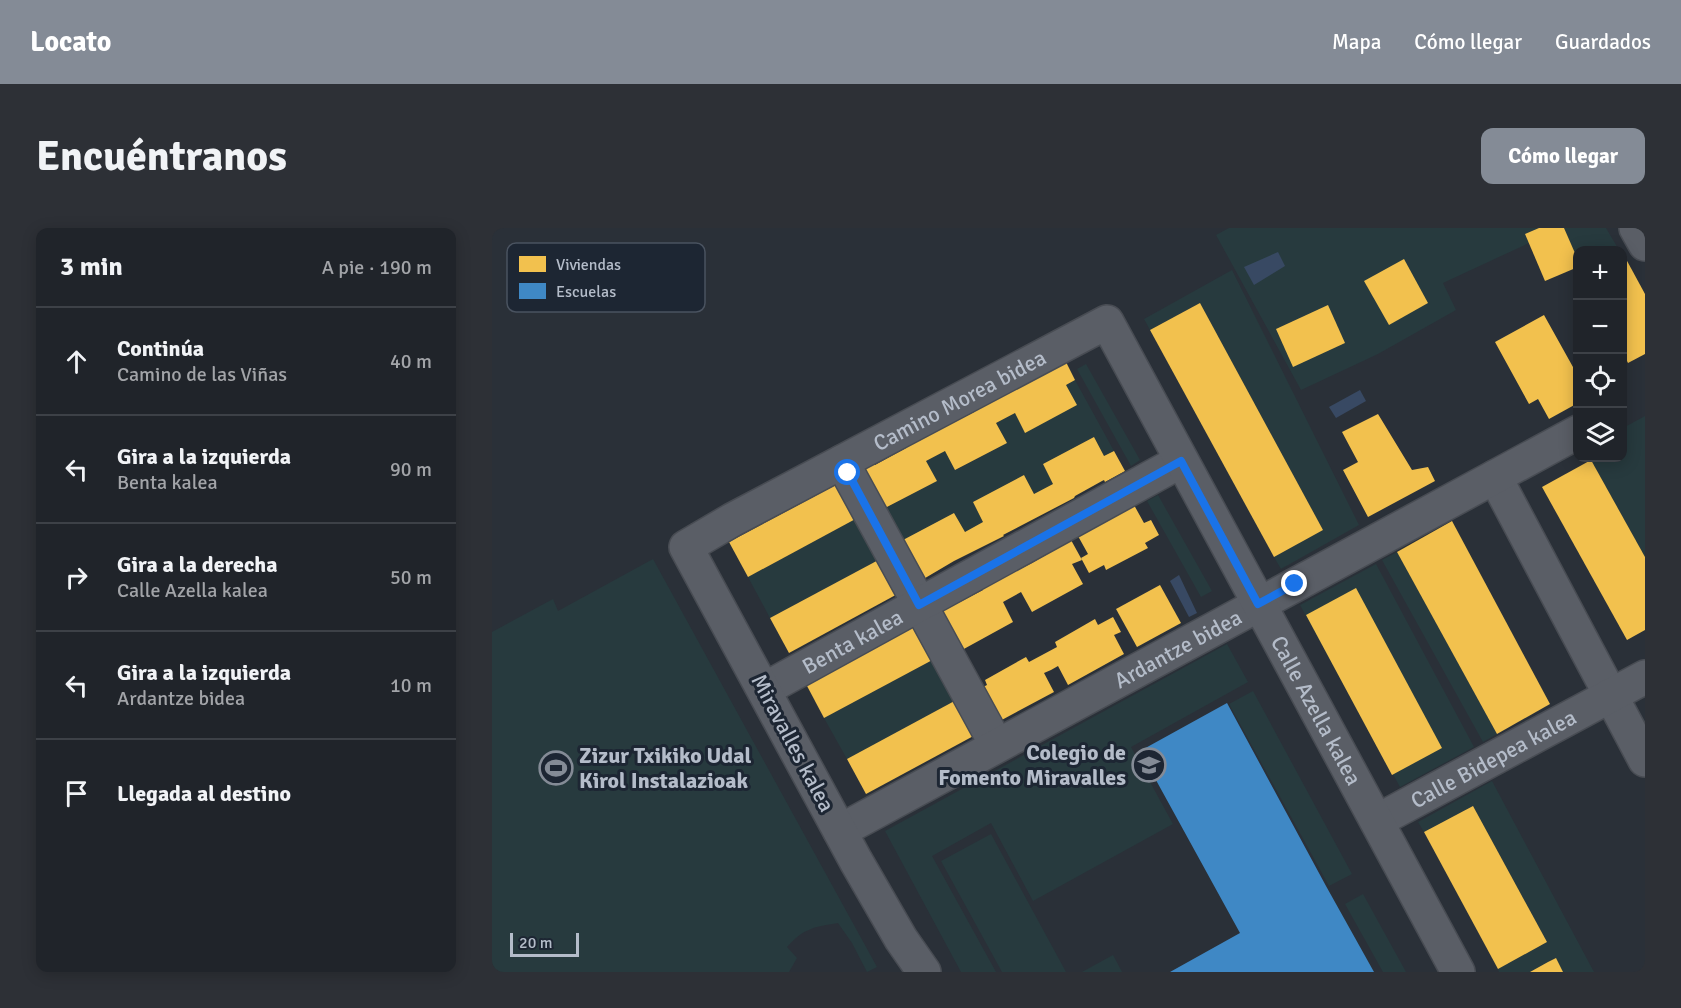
<!DOCTYPE html>
<html lang="es">
<head>
<meta charset="utf-8">
<style>
  :root { --surface:#20242a; --page:#2d3036; --text:#f1f3f6; --muted:#a2a4a8; --line:#3d4147; --accent:#848b96 }
  body { margin:0; font-family:Signika,sans-serif; background:var(--page); color:var(--text) }
  .controls { position:absolute; right:18px; top:18px; display:grid; overflow:hidden; border-radius:12px; box-shadow:0 3px 15px #0003 }
  .controls button { width:54px; height:54px; display:grid; place-items:center; padding:0; border:0; border-bottom:2px solid var(--line); background:var(--surface); color:var(--text); font:30px sans-serif }
  .scale { position:absolute; left:18px; bottom:15px; width:69px; box-sizing:border-box; padding-left:6px; border:3px solid #b4bcc9; border-top:0; font-size:16px; line-height:21px; white-space:nowrap; color:#b4bcc9; -webkit-text-stroke:4px #1d2633; paint-order:stroke }
  .stop { position:absolute; width:18px; height:18px; margin:-14px; border:4px solid #1a73e8; border-radius:50%; background:#fff }
  .stop.end { background:#1a73e8; border-color:#fff; box-shadow:0 2px 6px #0008 }
  .list { margin:0; padding:0; list-style:none }
  h2 { display:flex; justify-content:space-between; align-items:center; height:78px; margin:0; padding:0 24px; font-size:26px }
  h2 small { font-size:20px; font-weight:400; color:var(--muted) }
  .list li { display:grid; grid-template-columns:39px 1fr auto; gap:18px; align-items:center; box-sizing:border-box; height:108px; padding:0 24px; border-top:2px solid var(--line) }
  .list b { display:block; font-size:22px; white-space:nowrap }
  .list p { margin:0; font-size:20px; white-space:nowrap; color:var(--muted) }
  .list em { font-size:20px; font-style:normal; color:var(--muted) }
  .icon { flex:none; width:33px; height:33px; fill:none; stroke:currentColor; stroke-width:2; stroke-linecap:round; stroke-linejoin:round }
  .map { position:relative; flex:none; width:1153px; height:744px; overflow:hidden; border-radius:12px }
  header { display:flex; align-items:center; gap:36px; box-sizing:border-box; height:84px; padding:0 30px; background:var(--accent); color:#fff }
  header strong { font-size:28px }
  nav { display:flex; gap:33px; margin-inline-start:auto; font-size:21px }
  .intro { display:flex; align-items:center; justify-content:space-between; box-sizing:border-box; height:144px; padding:0 36px }
  h1 { margin:0; font-size:42px }
  .button { padding:15px 27px; border-radius:12px; background:var(--accent); color:#fff; font-size:21px; font-weight:700 }
  main { display:flex; gap:36px; padding:0 36px }
  aside { flex:1; background:var(--surface); border-radius:12px; box-shadow:0 3px 15px #0003 }
  .map>svg:first-child { display:block }
  .green { fill:#273a3e }
  .water { fill:#384963 }
  .homes { fill:#f2c14e }
  .schools { fill:#3f88c5 }
  .lines { fill:none; stroke-linecap:round; stroke-linejoin:round }
  .minor-casing { stroke:#484c53; stroke-width:36 }
  .minor { stroke:#5a5e66; stroke-width:33 }
  .route { stroke:#1a73e8; stroke-width:8 }
  .labels { text-anchor:middle; dominant-baseline:central; stroke-width:6; stroke-linejoin:round; paint-order:stroke }
  .street-label { font-size:22px; fill:#b4bcc9; stroke:#1d2633 }
  .poi-label { font-size:22px; font-weight:bold; fill:#b4bcc9; stroke:#1d2633; text-anchor:end }
  .key { fill:#1d2633; stroke:#4a5360; stroke-width:1.5 }
  .key-label { font-size:16px; fill:#b4bcc9 }
</style>
</head>
<body>
<header>
<strong>Locato</strong>
<nav><a>Mapa</a><a>Cómo llegar</a><a>Guardados</a></nav>
</header>
<div class="intro"><h1>Encuéntranos</h1><a class="button">Cómo llegar</a></div>
<main>
<aside>
<h2>3 min<small>A pie · 190 m</small></h2>
<ul class="list">
<li><svg class="icon" aria-label="ahead" viewBox="0 0 24 24"><path d="M12 20V5M6 11l6-6 6 6"/></svg><div><b>Continúa</b><p>Camino de las Viñas</p></div><em>40 m</em></li>
<li><svg class="icon" aria-label="left" viewBox="0 0 24 24"><path d="M17 20v-9H6M10 6l-5 5 5 5"/></svg><div><b>Gira a la izquierda</b><p>Benta kalea</p></div><em>90 m</em></li>
<li><svg class="icon" aria-label="right" viewBox="0 0 24 24"><path d="M7 20v-9h11M14 6l5 5-5 5"/></svg><div><b>Gira a la derecha</b><p>Calle Azella kalea</p></div><em>50 m</em></li>
<li><svg class="icon" aria-label="left" viewBox="0 0 24 24"><path d="M17 20v-9H6M10 6l-5 5 5 5"/></svg><div><b>Gira a la izquierda</b><p>Ardantze bidea</p></div><em>10 m</em></li>
<li><svg class="icon" aria-label="arrive" viewBox="0 0 24 24"><path d="M6 21V4h12l-3 4 3 4H6"/></svg><div><b>Llegada al destino</b></div></li>
</ul>
</aside>
<div class="map">
<svg width="1153" height="744" viewBox="0 0 1153 744">
  <rect width="100%" height="100%" fill="#2a3038"/>
  <g class="green">
    <polygon points="737,0 1047,0 1033,6 1037,15 951,55 964,82 886,126 809,162 724,7"/>
    <polygon points="1072,0 1114,0 1127,22 1086,22 1085,32"/>
    <polygon points="740,42 867,297 789,341 782,329 831,302 708,75 658,102 652,91"/>
    <polygon points="594,136 648,232 639,238 585,141"/>
    <polygon points="583,152 622,223 612,228 602,209 551,236 561,256 542,266 532,247 481,274 491,294 473,304 462,285 411,312 394,280 444,253 434,233 453,223 464,242 515,215 504,195 523,185 533,204 574,157"/>
    <polygon points="1153,188 1153,329 1098,230 1130,230 1131,200"/>
    <polygon points="666,267 720,363 709,369 655,273"/>
    <polygon points="369,288 392,329 278,390 256,349"/>
    <polygon points="905,324 1005,506 991,514 890,332"/>
    <path d="M 161,331 L 385,739 L 375,744 L 360,715 L 346,695 C 322,699 312,700 295,719 L 305,730 L 297,744 L 0,744 L 0,404 L 61,371 L 66,383 Z"/>
    <polygon points="884,336 982,519 908,559 808,377"/>
    <polygon points="735,416 756,454 639,519 681,596 541,673 499,595 440,628 504,744 469,744 393,603"/>
    <polygon points="446,429 468,470 355,531 332,490"/>
    <polygon points="761,463 860,646 837,658 737,476"/>
    <polygon points="1000,553 1102,744 1071,744 1063,730 1038,744 1007,744 1006,741 1055,714 981,578 932,604 926,594"/>
    <polygon points="499,606 574,744 510,744 449,633"/>
    <polygon points="871,666 914,744 891,744 853,676"/>
    <polygon points="621,727 630,744 590,744"/>
  </g>
  <g class="water">
    <polygon points="786,24 793,38 762,57 752,39"/>
    <polygon points="868,162 874,173 844,190 837,179"/>
    <polygon points="687,347 705,385 697,389 678,353"/>
  </g>
  <g class="homes">
    <polygon points="1047,0 1072,0 1086,32 1086,39 1053,53 1033,6"/>
    <polygon points="912,31 936,75 897,97 872,53"/>
    <polygon points="1134,31 1153,66 1153,126 1136,135 1130,123 1130,33"/>
    <polygon points="708,75 831,302 782,329 658,102"/>
    <polygon points="836,77 853,115 801,139 784,101"/>
    <polygon points="1052,87 1086,148 1086,175 1057,191 1046,171 1037,176 1003,114"/>
    <polygon points="573,132 583,152 574,157 585,177 533,205 523,185 504,195 515,215 463,242 453,223 434,233 445,253 393,280 363,246 382,236 383,237 414,220 413,219 482,184 483,181"/>
    <polygon points="886,186 920,242 936,239 943,253 876,289 851,242 866,234 850,204"/>
    <polygon points="602,209 612,228 622,223 633,243 613,254 612,252 610,253 583,268 582,270 511,307 512,308 462,333 423,356 411,312 462,285 473,304 491,294 481,274 532,247 542,266 561,256 551,236"/>
    <polygon points="1099,232 1153,329 1153,402 1135,412 1050,259"/>
    <polygon points="351,253 369,288 256,349 237,314"/>
    <polygon points="642,277 652,295 659,292 667,307 653,315 656,320 614,342 612,337 597,345 589,330 596,326 586,308"/>
    <polygon points="960,293 1058,476 1005,506 905,324"/>
    <polygon points="579,312 590,332 580,336 591,356 540,384 529,364 511,374 521,394 470,422 439,387 470,373 491,362 490,360 540,335"/>
    <polygon points="392,329 411,363 297,425 278,390"/>
    <polygon points="668,357 689,395 645,419 624,381"/>
    <polygon points="864,360 950,520 900,547 814,387"/>
    <polygon points="621,389 629,404 622,407 632,426 576,457 566,438 559,442 552,445 562,464 506,494 481,464 495,457 493,452 534,429 537,434 565,419 563,414 603,391 606,397"/>
    <polygon points="427,394 446,429 332,490 314,456"/>
    <polygon points="468,470 487,505 374,566 355,531"/>
    <polygon points="981,578 1055,714 1006,741 932,604"/>
    <polygon points="1064,730 1071,744 1038,744 1056,734"/>
  </g>
  <polygon class="schools" points="735,475 834,658 882,744 678,744 748,705 648,523"/>
  <g class="lines">
    <g class="minor-casing">
      <g id="minor">
        <polyline points="1144,0 1153,16"/>
        <polyline points="350,234 499,507"/>
        <polyline points="1003,249 1153,532"/>
        <path id="s1" d="M 284,455 L 689,233"/>
        <path id="s2" d="M 885,593 L 1153,449"/>
        <path id="s3" d="M 348,603 L 1086,204"/>
        <path id="s4" d="M 432,744 L 409,711 L 364,633 L 194,319 L 240,292 L 615,94 L 966,744"/>
      </g>
    </g>
    <use href="#minor" class="minor"/>
  </g>
  <g class="lines">
    <polyline class="route" points="356,245 427,377 689,233 766,376 803,356"/>
  </g>
  <defs>
    <g id="school-ring" transform="scale(1.725)"><circle r="9.5" fill="#1d2633" stroke="#848b96" stroke-width="1.5"/><path d="M0-5L7-2L0 1L-7-2ZM-4 1L0 2.5L4 1V4Q0 6-4 4Z" fill="#848b96"/></g>
    <g id="stadium-ring" transform="scale(1.725)"><circle r="9.5" fill="#1d2633" stroke="#848b96" stroke-width="1.5"/><path d="M0-5a6.5 5 0 1 0 0 10a6.5 5 0 1 0 0-10ZM-3.5-1.8h7v3.6h-7Z" fill="#848b96"/></g>
  </defs>
  <g fill-rule="evenodd">
    <use href="#school-ring" x="657" y="537"/>
    <use href="#stadium-ring" x="64" y="540"/>
  </g>
  <g class="labels">
    <g class="street-label">
      <text stroke="none"><textPath href="#s4" startOffset="798">Camino Morea bidea</textPath></text>
      <text stroke="none"><textPath href="#s1" startOffset="87">Benta kalea</textPath></text>
      <text stroke="none"><textPath href="#s3" startOffset="384">Ardantze bidea</textPath></text>
      <text stroke="none"><textPath href="#s4" startOffset="1406">Calle Azella kalea</textPath></text>
      <text transform="translate(301 515) rotate(62)">Miravalles kalea</text>
      <text stroke="none"><textPath href="#s2" startOffset="132">Calle Bidepea kalea</textPath></text>
    </g>
    <g class="poi-label">
      <text x="634" y="524">Colegio de<tspan x="634" dy="25">Fomento Miravalles</tspan></text>
      <text x="87" y="527" text-anchor="start">Zizur Txikiko Udal<tspan x="87" dy="25">Kirol Instalazioak</tspan></text>
    </g>
  </g>
  <rect x="15" y="15" width="198" height="69" rx="9" class="key"/>
  <rect x="27" y="28" width="27" height="16" fill="#f2c14e"/>
  <rect x="27" y="55" width="27" height="16" fill="#3f88c5"/>
  <g class="key-label">
    <text x="64" y="42">Viviendas</text>
    <text x="64" y="69">Escuelas</text>
  </g>
</svg>
<div class="controls">
<button>+</button>
<button>−</button>
<button><svg class="icon" aria-label="locate" viewBox="0 0 24 24"><circle cx="12" cy="12" r="6"/><path d="M12 2v4M12 18v4M2 12h4M18 12h4"/></svg></button>
<button><svg class="icon" aria-label="layers" viewBox="0 0 24 24"><path d="M12 4l9 5-9 5-9-5zM3 14l9 5 9-5"/></svg></button>
</div>
<div class="scale">20 m</div>
<div class="stop" style="left:356px;top:245px"></div>
<div class="stop end" style="left:803px;top:356px"></div>
</div>
</main>
</body>
</html>
